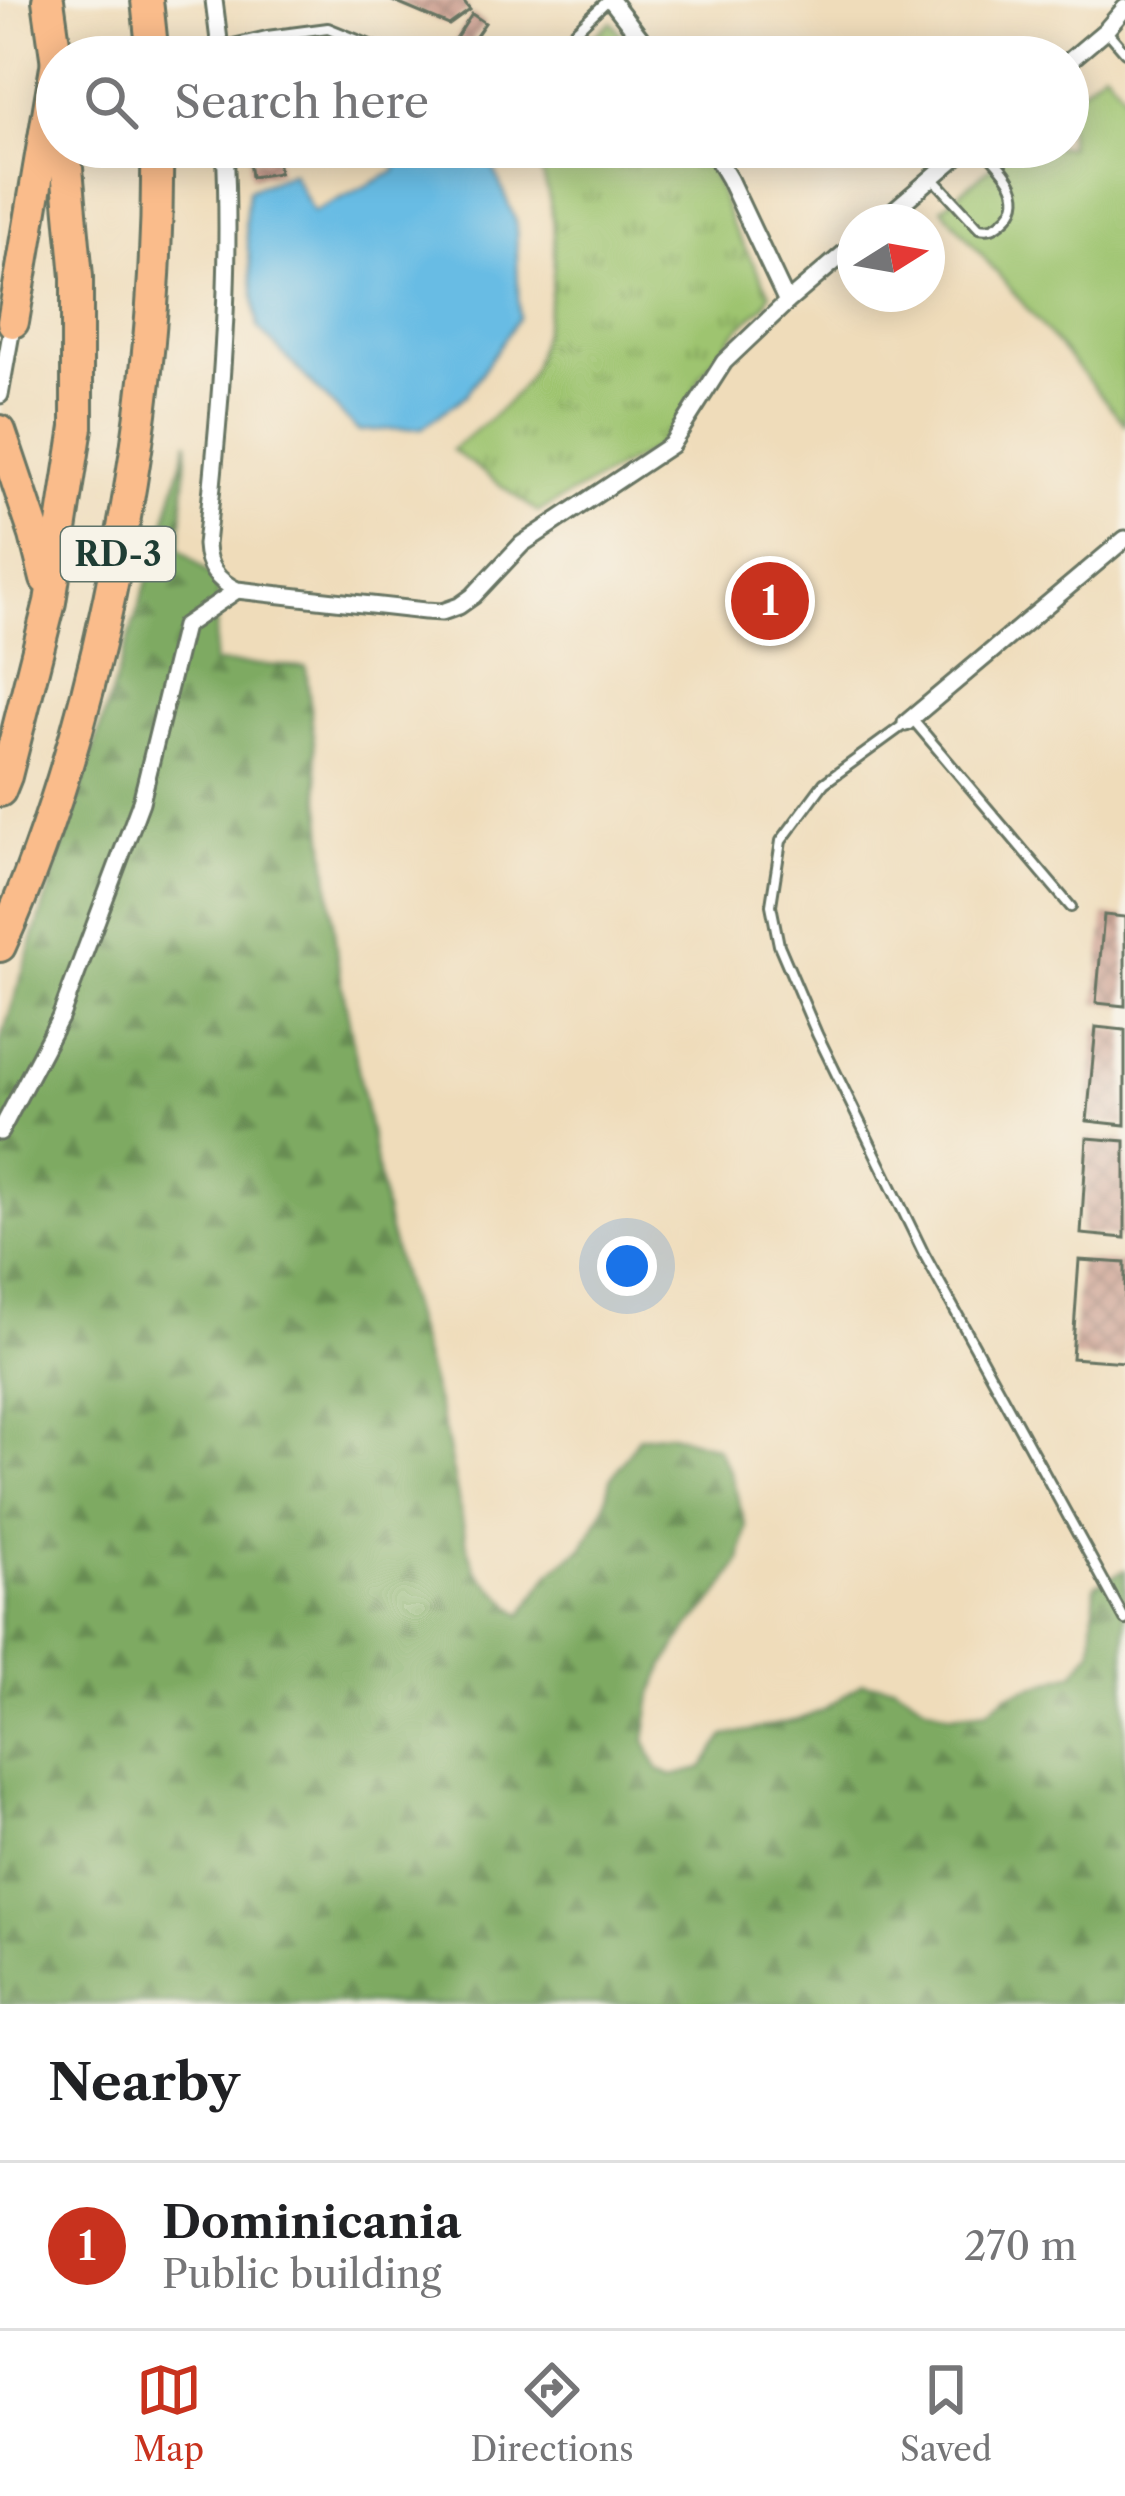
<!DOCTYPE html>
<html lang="en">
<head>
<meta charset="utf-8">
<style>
  :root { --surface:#fff; --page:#f6f6f6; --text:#202124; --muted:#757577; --line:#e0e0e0; --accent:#c8321e }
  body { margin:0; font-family:"Libre Caslon Text",serif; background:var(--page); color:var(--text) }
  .compass { position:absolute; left:837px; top:204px; width:108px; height:108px; border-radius:50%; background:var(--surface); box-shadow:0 6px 30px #0003; rotate:79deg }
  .you { position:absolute; left:627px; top:1266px; width:42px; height:42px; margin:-30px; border:9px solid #fff; border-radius:50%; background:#1a73e8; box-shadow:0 0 0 18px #1a73e833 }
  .badge { display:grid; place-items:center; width:78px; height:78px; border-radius:50%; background:var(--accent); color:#fff; font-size:39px; font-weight:700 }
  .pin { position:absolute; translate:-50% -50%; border:6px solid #fff; box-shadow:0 3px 12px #0006 }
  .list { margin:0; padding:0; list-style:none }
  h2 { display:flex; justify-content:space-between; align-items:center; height:156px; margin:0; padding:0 48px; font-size:51px }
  h2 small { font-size:39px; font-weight:400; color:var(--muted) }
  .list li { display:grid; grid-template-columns:78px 1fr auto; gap:36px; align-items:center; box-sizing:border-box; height:168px; padding:0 48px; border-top:3px solid var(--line) }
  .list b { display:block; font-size:45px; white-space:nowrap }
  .list p { margin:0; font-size:39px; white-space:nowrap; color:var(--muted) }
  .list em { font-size:39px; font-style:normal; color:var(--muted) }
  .icon { flex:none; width:66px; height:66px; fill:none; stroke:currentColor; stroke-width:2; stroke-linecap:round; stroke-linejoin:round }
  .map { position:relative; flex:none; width:1125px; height:2004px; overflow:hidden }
  .search { position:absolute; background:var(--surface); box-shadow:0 6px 30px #0003; left:36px; right:36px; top:36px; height:132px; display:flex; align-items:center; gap:30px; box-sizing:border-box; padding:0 42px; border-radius:66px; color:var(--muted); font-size:45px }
  .sheet { height:324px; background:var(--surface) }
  nav { display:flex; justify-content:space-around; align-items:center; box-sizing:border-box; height:168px; border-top:3px solid var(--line); background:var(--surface); font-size:33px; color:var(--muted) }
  nav a { display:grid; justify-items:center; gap:6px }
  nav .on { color:var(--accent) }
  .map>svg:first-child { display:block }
  .grass { fill:url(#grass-tufts); stroke:#5e8052; stroke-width:3 }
  .forest { fill:url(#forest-firs); stroke:#4e744b; stroke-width:3 }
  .pitch { fill:#9ec46f; stroke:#5e8052; stroke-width:3 }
  .water { fill:#68bce4; stroke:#447c8c; stroke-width:3 }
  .building { fill:url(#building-cross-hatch) }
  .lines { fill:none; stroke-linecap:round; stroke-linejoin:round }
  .lane-casing { stroke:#687563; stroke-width:14 }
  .street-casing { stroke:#687563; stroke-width:21 }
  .highway-casing { stroke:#687563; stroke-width:36 }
  .lane { stroke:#fff; stroke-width:8 }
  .street { stroke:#fff; stroke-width:15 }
  .highway { stroke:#fabc8b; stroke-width:30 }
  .labels { text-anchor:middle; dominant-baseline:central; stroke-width:9; stroke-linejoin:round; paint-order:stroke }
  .shield { fill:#f7f3e8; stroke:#60746a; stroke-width:3 }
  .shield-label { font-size:33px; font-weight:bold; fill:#1f3d34 }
</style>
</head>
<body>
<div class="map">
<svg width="1125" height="2004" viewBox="0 0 1125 2004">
  <defs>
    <pattern id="grass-tufts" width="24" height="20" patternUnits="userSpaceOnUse" patternTransform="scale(3)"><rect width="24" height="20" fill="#9ec46f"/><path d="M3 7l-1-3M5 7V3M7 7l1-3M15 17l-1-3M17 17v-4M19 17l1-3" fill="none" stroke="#80a05c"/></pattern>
    <pattern id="forest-firs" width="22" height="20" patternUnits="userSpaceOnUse" patternTransform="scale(3)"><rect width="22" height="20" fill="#7eaa62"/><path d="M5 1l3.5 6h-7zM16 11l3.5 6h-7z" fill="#678c52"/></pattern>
    <pattern id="building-cross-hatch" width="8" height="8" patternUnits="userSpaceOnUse" patternTransform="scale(3)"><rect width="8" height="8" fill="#ca9b8c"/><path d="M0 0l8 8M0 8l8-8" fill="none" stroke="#a38073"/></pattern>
  </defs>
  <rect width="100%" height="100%" fill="#f7f3e8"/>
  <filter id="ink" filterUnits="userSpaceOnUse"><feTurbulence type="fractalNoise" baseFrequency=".00833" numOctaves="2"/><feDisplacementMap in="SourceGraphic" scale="24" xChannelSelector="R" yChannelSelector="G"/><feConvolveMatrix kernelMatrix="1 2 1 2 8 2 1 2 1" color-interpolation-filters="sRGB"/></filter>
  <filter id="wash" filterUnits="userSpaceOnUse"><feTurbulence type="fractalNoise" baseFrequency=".004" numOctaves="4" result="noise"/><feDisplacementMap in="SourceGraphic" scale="48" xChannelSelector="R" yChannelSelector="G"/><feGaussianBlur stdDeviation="2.7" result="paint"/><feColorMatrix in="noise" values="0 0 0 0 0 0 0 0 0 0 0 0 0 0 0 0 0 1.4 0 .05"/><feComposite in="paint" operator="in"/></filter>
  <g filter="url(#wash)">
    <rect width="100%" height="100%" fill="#efdcba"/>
    <g class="grass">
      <polygon points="611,22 640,57 569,57 570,57"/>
      <path d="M 529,147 L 700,147 L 718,186 L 731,224 L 770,293 L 764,306 L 737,330 L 701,375 L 686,410 L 654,449 L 538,512 L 452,450 C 478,427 514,404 531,372 C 535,365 537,354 539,346 C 558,284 564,204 529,147 Z"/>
    </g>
    <polygon class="forest" points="188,440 180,548 219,583 214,663 306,667 337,958 389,1231 445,1433 467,1545 476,1571 522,1615 551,1572 583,1547 604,1508 611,1479 639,1437 668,1433 716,1447 730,1471 746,1527 740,1561 719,1594 685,1632 664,1667 652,1695 645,1740 658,1770 672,1776 701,1769 725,1736 798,1720 824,1710 862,1683 894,1685 927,1706 951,1714 988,1710 1007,1695 1074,1673 1092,1650 1095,1585 1125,1570 1125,2004 0,2004 0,1044 162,534"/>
    <polygon class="pitch" points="1104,70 1125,95 1125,424 942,208 1014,147 1068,147 1068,101"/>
    <polygon class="water" points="398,147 481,147 487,153 516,222 519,317 466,395 422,428 358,431 258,328 245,224 248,190 292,173 313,212 396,171"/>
    <g id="blocks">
      <g class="building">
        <polygon points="390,0 462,0 470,10 449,25"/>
        <polygon points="472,14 485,23 467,49 455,40"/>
        <polygon points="248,147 275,147 276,156 249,158"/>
        <polygon points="277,157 279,173 251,177 249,161"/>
        <polygon points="1104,915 1125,917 1125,1006 1096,1003"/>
        <polygon points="1096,1027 1125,1030 1125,1125 1087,1121"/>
        <polygon points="1087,1138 1125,1141 1125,1238 1081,1234"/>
        <polygon points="1079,1260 1125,1263 1125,1362 1072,1358"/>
      </g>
    </g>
  </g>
  <g filter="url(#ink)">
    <use href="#blocks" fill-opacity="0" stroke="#687563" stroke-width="3"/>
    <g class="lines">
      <g class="lane-casing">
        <g id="lane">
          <polyline points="1106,30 1125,52"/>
          <polyline points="220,47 267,36 328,28 400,57"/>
          <polyline points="548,57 608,0"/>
          <path d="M 934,179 L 979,228 C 990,230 995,228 1004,220 C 1033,195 1000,167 982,147"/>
          <polyline points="913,720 1071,907"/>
          <polyline points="905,724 824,783 781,841 771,905 779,945 817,1034 924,1254 1125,1620"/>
        </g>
      </g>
      <g class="street-casing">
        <g id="street">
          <polyline points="214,0 221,57"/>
          <polyline points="611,0 655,57"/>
          <polyline points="1068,62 1106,30 1125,8"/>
          <path d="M 225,147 C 232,280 220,413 206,545 C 207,567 217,581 237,590 L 425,611 L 442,612 L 459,606 L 473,596 L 522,544 L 671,445 L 724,362 L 787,302 L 855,244"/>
          <polyline points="710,147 729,179 787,302"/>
          <polyline points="880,222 968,147"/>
          <polyline points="0,395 13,322"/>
          <polyline points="906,723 1125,539"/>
          <polyline points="0,1132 60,1018 141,802 184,626 237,590"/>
        </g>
      </g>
      <g class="highway-casing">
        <g id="highway">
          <polyline points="48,0 57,64"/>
          <polyline points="147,0 153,57"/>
          <polyline points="13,322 57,61"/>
          <polyline points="0,431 35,535 46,579"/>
          <polyline points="0,791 6,776 50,602 77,427 77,277 65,147"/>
          <path d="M 0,946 C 50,835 84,718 109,599 C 141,450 159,300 157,147"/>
        </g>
      </g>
      <use href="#lane" class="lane"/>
      <use href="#street" class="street"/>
      <use href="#highway" class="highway"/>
    </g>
  </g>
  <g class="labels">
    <rect class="shield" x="61" y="527" width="114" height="54" rx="9"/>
    <g class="shield-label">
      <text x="118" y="554">RD-3</text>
    </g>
  </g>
</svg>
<svg class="compass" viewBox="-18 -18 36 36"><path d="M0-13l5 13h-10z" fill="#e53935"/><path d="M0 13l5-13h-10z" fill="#757577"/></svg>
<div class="you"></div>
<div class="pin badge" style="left:770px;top:601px">1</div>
<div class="search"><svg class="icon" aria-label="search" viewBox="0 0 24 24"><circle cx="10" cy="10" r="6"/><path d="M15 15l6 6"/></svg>Search here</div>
</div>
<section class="sheet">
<h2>Nearby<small></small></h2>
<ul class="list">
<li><span class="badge">1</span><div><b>Dominicania</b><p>Public building</p></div><em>270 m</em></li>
</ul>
</section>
<nav>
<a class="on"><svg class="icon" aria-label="map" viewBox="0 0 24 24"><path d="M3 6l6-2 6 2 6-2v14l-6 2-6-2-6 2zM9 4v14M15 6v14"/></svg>Map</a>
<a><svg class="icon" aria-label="directions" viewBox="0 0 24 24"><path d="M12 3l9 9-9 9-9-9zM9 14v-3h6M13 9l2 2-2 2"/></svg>Directions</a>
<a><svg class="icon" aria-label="saved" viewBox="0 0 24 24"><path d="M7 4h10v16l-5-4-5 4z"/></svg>Saved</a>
</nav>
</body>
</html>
